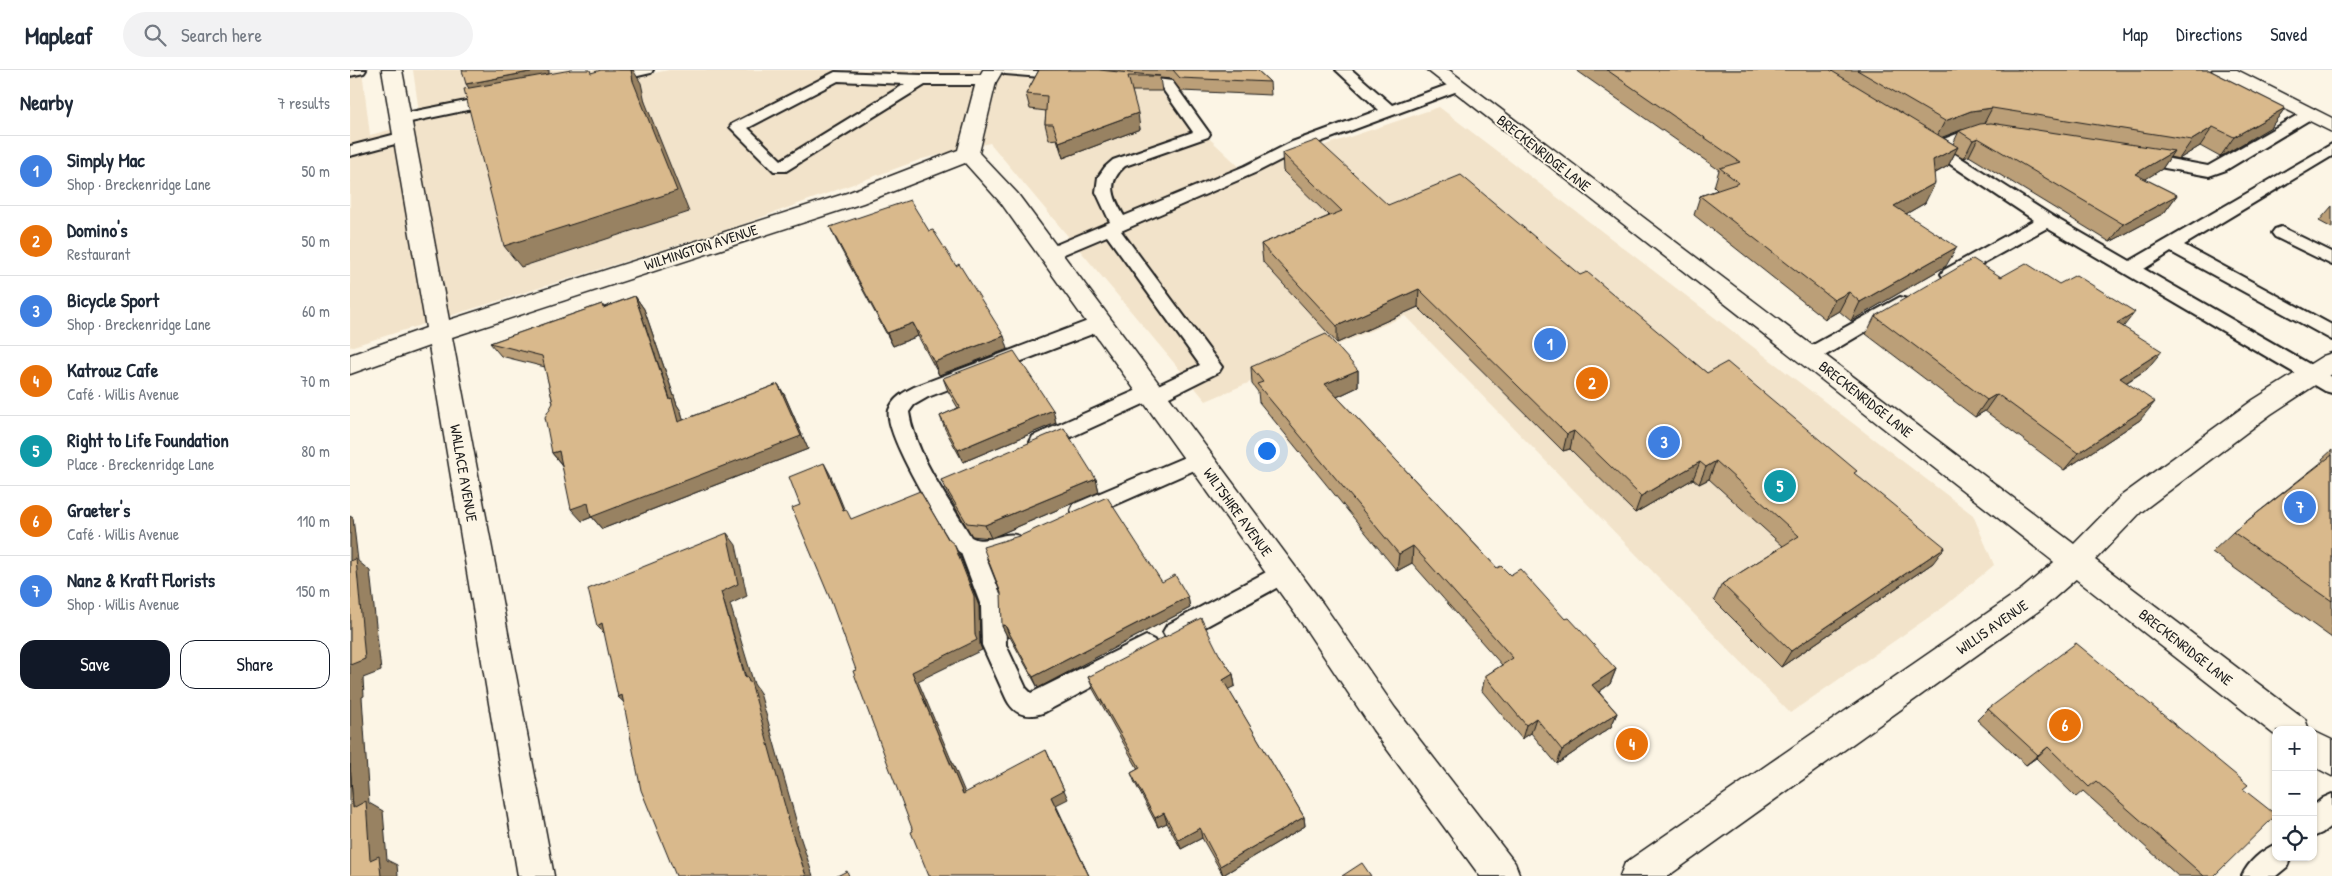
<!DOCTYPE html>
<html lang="en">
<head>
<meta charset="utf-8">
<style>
  :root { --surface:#fff; --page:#f2f2f3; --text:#1f2937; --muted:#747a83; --line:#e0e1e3; --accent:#111827 }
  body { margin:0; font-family:"Patrick Hand",sans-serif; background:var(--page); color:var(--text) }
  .controls { position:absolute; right:15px; bottom:15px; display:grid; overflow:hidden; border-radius:10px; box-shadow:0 1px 4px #0004 }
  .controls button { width:45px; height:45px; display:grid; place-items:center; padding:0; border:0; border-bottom:1px solid var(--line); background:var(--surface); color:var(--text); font:25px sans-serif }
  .you { position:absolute; left:916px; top:380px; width:18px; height:18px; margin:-12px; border:4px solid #fff; border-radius:50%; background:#1a73e8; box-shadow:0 0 0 8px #1a73e833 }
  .badge { display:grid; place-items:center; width:32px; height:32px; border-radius:50%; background:var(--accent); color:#fff; font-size:16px; font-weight:700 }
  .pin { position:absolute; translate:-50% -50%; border:2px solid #fff; box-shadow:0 1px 5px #0006 }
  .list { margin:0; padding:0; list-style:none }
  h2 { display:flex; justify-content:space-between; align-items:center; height:65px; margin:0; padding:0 20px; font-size:21px }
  h2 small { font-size:16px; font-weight:400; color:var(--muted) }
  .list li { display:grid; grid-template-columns:32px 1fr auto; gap:15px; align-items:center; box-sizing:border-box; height:70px; padding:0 20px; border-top:1px solid var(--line) }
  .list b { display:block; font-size:19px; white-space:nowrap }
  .list p { margin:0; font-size:16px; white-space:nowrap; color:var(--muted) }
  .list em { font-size:16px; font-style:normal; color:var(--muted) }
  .actions { display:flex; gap:10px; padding:15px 20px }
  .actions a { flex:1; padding:11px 0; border:1px solid var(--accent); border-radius:15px; text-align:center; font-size:18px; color:var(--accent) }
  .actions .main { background:var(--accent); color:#fff }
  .icon { flex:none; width:28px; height:28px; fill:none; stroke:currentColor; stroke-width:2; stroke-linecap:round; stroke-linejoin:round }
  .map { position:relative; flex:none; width:1982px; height:806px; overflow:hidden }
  header { display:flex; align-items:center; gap:30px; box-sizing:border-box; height:70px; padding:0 25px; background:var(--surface); border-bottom:1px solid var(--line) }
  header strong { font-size:24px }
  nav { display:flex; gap:28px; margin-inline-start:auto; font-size:18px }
  .search { width:350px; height:45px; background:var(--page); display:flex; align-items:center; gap:12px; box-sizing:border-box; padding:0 18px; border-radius:28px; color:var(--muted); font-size:19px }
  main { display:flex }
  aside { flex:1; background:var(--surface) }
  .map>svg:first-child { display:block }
  .built { fill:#f2e3ca }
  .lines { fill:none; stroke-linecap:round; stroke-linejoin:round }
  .lane-casing { stroke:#1c1c1c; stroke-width:4 }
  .street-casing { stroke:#1c1c1c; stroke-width:3 }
  .secondary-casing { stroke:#1c1c1c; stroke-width:3 }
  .lane { fill:#fcf5e5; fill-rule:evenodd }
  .street { fill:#fcf5e5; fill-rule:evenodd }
  .secondary { fill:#fcf5e5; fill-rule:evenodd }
  .wall { fill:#bb9f78; stroke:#1c1c1c; fill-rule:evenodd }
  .shaded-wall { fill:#988262; stroke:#1c1c1c }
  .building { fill:#d9b98c; stroke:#1c1c1c }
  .labels { text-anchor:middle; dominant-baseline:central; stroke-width:4; stroke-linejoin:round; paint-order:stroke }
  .street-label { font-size:15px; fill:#1c1c1c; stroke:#fcf5e5 }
</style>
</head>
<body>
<header>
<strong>Mapleaf</strong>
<div class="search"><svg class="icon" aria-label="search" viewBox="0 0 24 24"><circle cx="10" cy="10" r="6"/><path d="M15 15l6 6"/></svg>Search here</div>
<nav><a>Map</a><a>Directions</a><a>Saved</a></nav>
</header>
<main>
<aside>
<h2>Nearby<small>7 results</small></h2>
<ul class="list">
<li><span class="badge" style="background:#3f7fe0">1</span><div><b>Simply Mac</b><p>Shop · Breckenridge Lane</p></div><em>50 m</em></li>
<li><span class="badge" style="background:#e8710a">2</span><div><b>Domino's</b><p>Restaurant</p></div><em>50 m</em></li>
<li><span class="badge" style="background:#3f7fe0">3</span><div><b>Bicycle Sport</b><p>Shop · Breckenridge Lane</p></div><em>60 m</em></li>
<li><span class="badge" style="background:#e8710a">4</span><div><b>Katrouz Cafe</b><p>Café · Willis Avenue</p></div><em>70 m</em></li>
<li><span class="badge" style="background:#0f9aa8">5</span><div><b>Right to Life Foundation</b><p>Place · Breckenridge Lane</p></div><em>80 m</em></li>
<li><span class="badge" style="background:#e8710a">6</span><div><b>Graeter's</b><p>Café · Willis Avenue</p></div><em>110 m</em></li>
<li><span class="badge" style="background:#3f7fe0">7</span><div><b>Nanz &amp; Kraft Florists</b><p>Shop · Willis Avenue</p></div><em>150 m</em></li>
</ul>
<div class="actions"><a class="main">Save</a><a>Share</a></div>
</aside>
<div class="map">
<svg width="1982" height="806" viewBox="0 0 1982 806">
  <rect width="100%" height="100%" fill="#fcf5e5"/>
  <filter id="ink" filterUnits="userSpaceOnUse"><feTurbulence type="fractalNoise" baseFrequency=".02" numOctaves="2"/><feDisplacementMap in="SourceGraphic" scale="10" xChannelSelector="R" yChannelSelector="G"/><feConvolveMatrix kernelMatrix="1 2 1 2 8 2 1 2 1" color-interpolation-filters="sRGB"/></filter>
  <g filter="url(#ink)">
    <g class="built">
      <polygon points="0,0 12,0 20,65 82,49 319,0 822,0 813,25 895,102 1089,37 1623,445 1644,495 1595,536 1440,643 1055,246 856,331 640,73 572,89 385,157 0,277"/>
      <polygon points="63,0 306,0 70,49"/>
    </g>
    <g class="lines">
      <g class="lane-casing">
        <g id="lane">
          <polygon points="0,0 16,0 14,3 0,6"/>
          <polygon points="274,0 303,0 301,3 257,13 249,8 252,5"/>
          <polygon points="648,0 720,2 722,5 715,9 655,4"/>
          <path d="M 986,0 L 1002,0 L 1042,35 L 1103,13 L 1113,13 L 1116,16 L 1113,19 L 954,78 L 907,102 L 771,161 L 872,297 L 869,302 L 811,331 L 804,333 L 798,332 L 697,378 L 690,380 L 683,378 L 680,372 L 683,366 L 794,317 L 801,315 L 806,316 L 850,295 L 757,166 L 700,190 L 694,188 L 691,184 L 694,180 L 760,152 L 746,122 L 748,107 L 755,97 L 763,90 L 843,62 L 812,18 L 778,14 L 775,11 L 778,8 L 783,6 L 822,11 L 860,64 L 858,67 L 775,96 C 756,113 763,127 774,146 L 895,96 L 942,72 L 1029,40 Z"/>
          <path d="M 485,2 L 572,5 L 638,5 L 646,10 L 638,15 L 575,15 L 436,101 L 424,101 L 380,57 L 382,54 ZM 488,11 L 555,14 L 431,90 L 398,58 Z"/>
          <polygon points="146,25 151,27 154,30 151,33 51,54 45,52 43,49 45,46 51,44"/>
          <polygon points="1958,39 1964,41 1966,44 1964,47 1876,100 1859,106 1787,93 1781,91 1779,88 1781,85 1787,83 1858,96"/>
          <polygon points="1634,59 1640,61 1642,64 1640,67 1620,70 1597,79 1704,147 1780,191 1982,74 1982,86 1834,175 1982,255 1982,270 1821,182 1794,199 1982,307 1982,323 1975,321 1697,158 1606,208 1600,210 1594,208 1591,204 1594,200 1684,150 1570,74 1572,71 1578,69 1586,72 1612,62"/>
          <polygon points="54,62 60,64 62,67 60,70 0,86 0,76"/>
          <polygon points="1931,157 1982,182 1982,195 1925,167 1922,163 1925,159"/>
          <polygon points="1550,227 1557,229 1559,233 1557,237 1466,291 1459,293 1452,291 1449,286 1452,281"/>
          <path d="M 751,246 L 758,248 L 760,253 L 758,258 L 578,327 L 564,335 L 559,342 C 565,384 599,430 621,467 C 637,476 653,460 669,466 L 672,472 L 669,478 L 636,488 L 655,536 L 656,575 L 676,618 L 681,623 L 796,566 L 804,570 L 808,577 L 804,584 L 695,642 C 676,649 663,645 655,626 L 632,575 L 631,536 L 611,483 L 605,479 C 591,455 533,364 539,340 C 543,328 554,322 564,317 Z"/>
          <polygon points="849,381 856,383 860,389 856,395 740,446 732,449 724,446 721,440 724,434"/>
          <polygon points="933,493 941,496 944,503 941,510 833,569 825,572 817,569 813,562 817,555"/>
          <polygon points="1982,724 1982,755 1972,763 1963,767 1963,736 1973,728"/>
          <path d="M 1926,774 L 1926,787 L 1941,787 L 1937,797 L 1926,806 L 1892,806 C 1898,792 1912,780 1926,774 Z"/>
        </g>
      </g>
      <g class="street-casing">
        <g id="street">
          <polygon points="32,0 52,0 99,250 497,123 608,80 626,12 633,0 653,0 646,12 629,83 667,123 973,534 1045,638 1165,793 1170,806 1130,806 1023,660 951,552 651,133 615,93 513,133 102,267 204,806 168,806 79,276 0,304 0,285 76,258"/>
          <polygon points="1862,0 1887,0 1982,48 1982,62 1865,4"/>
          <polygon points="1726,479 1736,482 1741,491 1736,500 1694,537 1318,806 1270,806 1275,793 1672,519 1716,482"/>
        </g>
      </g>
      <g class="secondary-casing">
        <g id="secondary">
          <polygon points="1077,0 1099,0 1724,474 1771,426 1903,330 1973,286 1982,283 1982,304 1921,344 1791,442 1745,490 1955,649 1959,660 1926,660 1926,666"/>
          <polygon points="1963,661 1982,670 1982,706 1963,696"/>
        </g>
      </g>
      <use href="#lane" class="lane"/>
      <use href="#street" class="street"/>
      <use href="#secondary" class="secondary"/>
    </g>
    <g class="wall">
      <polygon points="689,0 907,0 920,12 921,25 831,21 822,9 810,8 812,21 782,21 790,59 713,88 707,69 699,70 695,54 696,41 680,39 676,24"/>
      <path d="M 1226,0 L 1859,0 L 1935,38 L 1921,57 L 1870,87 L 1850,76 L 1829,89 L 1820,87 L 1812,99 L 1795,109 L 1827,125 L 1814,143 L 1760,172 L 1619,86 L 1614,88 L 1605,83 L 1598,96 L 1584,104 L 1575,133 L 1556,144 L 1596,196 L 1501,251 L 1489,241 L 1475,249 L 1344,145 L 1350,126 L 1367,120 L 1364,117 L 1369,100 ZM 1611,60 L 1613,60 L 1609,61 L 1603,74 L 1592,67 Z"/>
      <polygon points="932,83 1038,135 1230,205 1357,303 1505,404 1583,493 1431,597 1364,530 1372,514 1433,476 1359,409 1349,414 1343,409 1285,443 1220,379 1213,381 1068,237 987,273 913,192 911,174 979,146 933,101"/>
      <polygon points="1982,136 1982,158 1969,151"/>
      <polygon points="480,157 579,161 658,279 589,305 568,266 543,276 486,170"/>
      <polygon points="1651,207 1774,257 1797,299 1776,313 1790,350 1714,400 1635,341 1625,347 1516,264 1525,246"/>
      <polygon points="285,226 294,239 327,335 331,341 333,350 428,314 435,326 458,379 252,459 242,447 232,451 211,394 202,383 203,333 195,297 151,286 140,273 252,234 254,237"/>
      <polygon points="901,297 1008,300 1008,317 987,327 1147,498 1160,505 1215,549 1266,599 1260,614 1249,622 1267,643 1261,657 1207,694 1181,663 1172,669 1132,621 1135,606 1152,595 1062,493 1047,501 909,332 908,322 902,314"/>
      <polygon points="593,308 703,340 706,353 613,392 595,359 590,346 608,338 598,321"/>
      <polygon points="1982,380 1982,568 1862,482 1883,462 1973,391 1972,389"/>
      <polygon points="746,409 749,422 641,468 622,466 597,423 591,410"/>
      <polygon points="812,512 838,527 840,538 688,618 660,567 658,568 652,556"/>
      <polygon points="869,584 883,604 885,616 878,619 954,747 955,756 873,805 852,768 831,779 817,753 808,757 785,713 781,703 788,699 743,619 738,607"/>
      <polygon points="1638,639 1893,719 1864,806 1828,806 1733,721 1726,727 1686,688 1676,695 1627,650"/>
    </g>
    <g class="shaded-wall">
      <polygon points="190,0 199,0 199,13 125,27 116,14"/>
      <polygon points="281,0 283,0 291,13 295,32 339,142 171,197 154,176 283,11"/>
      <polygon points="1642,38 1632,57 1611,60 1585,70 1595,51 1621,41"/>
      <polygon points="1935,38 1921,57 1870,87 1884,67"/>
      <polygon points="788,43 790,59 713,88 709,72"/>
      <polygon points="1863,57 1850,76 1829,89 1842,70"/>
      <polygon points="1628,68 1619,86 1614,88 1623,70"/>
      <polygon points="1608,77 1598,96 1574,109 1583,90"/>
      <polygon points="1824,81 1812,99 1773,123 1785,104"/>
      <polygon points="1585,113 1575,133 1535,156 1544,136"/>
      <polygon points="1827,125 1814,143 1760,172 1773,154"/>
      <polygon points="1607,177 1596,196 1501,251 1510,232"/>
      <polygon points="1069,219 1068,237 987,273 987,256"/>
      <polygon points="1499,222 1489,241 1475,249 1484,230"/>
      <polygon points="285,226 294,239 327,335 331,341 337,365 328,352"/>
      <polygon points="1785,242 1771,260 1767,253"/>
      <polygon points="563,253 568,266 543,276 537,263"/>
      <polygon points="654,266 658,279 589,305 584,292"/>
      <polygon points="1812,281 1797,299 1755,326 1770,308"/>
      <polygon points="1008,300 1008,317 976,332 975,314"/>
      <polygon points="428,314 435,326 458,379 252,459 242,447 232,451 221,439"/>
      <polygon points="1647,324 1635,341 1625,347 1637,330"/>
      <polygon points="1805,332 1790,350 1714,400 1728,383"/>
      <polygon points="703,340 706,353 613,392 608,380"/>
      <polygon points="1224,361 1220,379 1213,381 1217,364"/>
      <polygon points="209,381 213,396 202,383"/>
      <polygon points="1366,391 1359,409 1349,414 1356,397"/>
      <polygon points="1350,392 1343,409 1285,443 1291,426"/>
      <polygon points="474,393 480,404 499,451 493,440"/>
      <polygon points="746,409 749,422 641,468 635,455"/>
      <polygon points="0,446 3,448 8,491 20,501 31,601 13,608 14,626 12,627 19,733 33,741 37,790 47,795 48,806 31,806 20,790 3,738 0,694"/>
      <polygon points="377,463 386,475 397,526 380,534 404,614 410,623 448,757 447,757 463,806 456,806 437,748 371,522"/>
      <polygon points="604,474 609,484 629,536 630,575 632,580 568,611 619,732 613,724 562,602 625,565"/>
      <polygon points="1063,476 1062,493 1047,501 1049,484"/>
      <polygon points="1595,477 1583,493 1431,597 1441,581"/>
      <polygon points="838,527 840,538 688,618 683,607"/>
      <polygon points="252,553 258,567 247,556"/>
      <polygon points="655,555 660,567 658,568 652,556"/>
      <polygon points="1266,599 1260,614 1237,630 1242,615"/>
      <polygon points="883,604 885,616 875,621 873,610"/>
      <polygon points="272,625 280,638 268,627"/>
      <polygon points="1267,643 1261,657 1207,694 1212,680"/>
      <polygon points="1186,648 1181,663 1172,669 1176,655"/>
      <polygon points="1698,677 1686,688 1676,695 1688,685"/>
      <polygon points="696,680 718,729 706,735 739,806 701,727"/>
      <polygon points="814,743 817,753 808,757 805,748"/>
      <polygon points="954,747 955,756 873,805 870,796"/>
      <polygon points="850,758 852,768 831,779 828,770"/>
    </g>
    <g class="building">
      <polygon points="112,0 190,0 116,14"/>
      <polygon points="221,0 240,0 241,3 251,0 281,0 283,11 327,121 154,176 114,19"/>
      <polygon points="689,0 749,0 810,6 778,6 788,43 709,72 703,54 695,54 697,26 676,24"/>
      <polygon points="823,0 907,0 920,12 830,8"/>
      <polygon points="1257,0 1480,0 1608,77 1583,90 1585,113 1544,136 1607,177 1510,232 1499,222 1484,230 1350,126 1389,113 1370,98 1390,92"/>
      <polygon points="1507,0 1859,0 1935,38 1884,67 1863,57 1842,70 1642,38 1621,41 1595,51"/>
      <polygon points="1641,53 1824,81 1785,104 1827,125 1773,154 1628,68 1623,70 1609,61 1630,54"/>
      <polygon points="967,70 1038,135 1111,105 1230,205 1237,202 1357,303 1377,292 1507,401 1504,403 1595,477 1441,581 1372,514 1449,466 1366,391 1356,397 1350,392 1291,426 1224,361 1217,364 1069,219 987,256 911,174 992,141 932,83"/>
      <polygon points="560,130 579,161 583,160 606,196 609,194 654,266 584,292 563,253 537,263 480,157"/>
      <polygon points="1623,189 1651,207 1676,193 1709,214 1726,205 1785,242 1767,253 1812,281 1770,308 1805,332 1728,383 1647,324 1637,330 1525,246"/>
      <polygon points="285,226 320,330 322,329 328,352 428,314 451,366 241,447 238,433 221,439 209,381 202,383 195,347 203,333 192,286 140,273 252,234 253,238"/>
      <polygon points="976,264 1008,300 975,314 1147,498 1151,496 1160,505 1170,499 1215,549 1219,548 1266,599 1242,615 1267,643 1212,680 1186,648 1176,655 1135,606 1163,588 1063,476 1049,484 907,314 913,312 901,297"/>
      <polygon points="664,281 703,340 608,380 590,346 610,337 593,308"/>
      <polygon points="714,358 746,409 635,455 617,453 591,410"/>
      <polygon points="1982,385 1982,531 1883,462"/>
      <polygon points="474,393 493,440 496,439 501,449 570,421 598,469 604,474 624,526 625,565 627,570 562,602 613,724 696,680 714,720 701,727 739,806 579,806 561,762 563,761 503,601 506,600 481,531 442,438 450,435 439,407"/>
      <polygon points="757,427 812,512 825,505 838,527 683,607 655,555 652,556 651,523 633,477 672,465"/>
      <polygon points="377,463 388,514 371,522 395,607 397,606 399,612 401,612 438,747 437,748 456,806 326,806 291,720 272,625 268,627 252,553 247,556 238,519"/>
      <polygon points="6,489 15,589 0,595 0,491"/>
      <polygon points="851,548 869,584 883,604 873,610 954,747 870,796 850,758 828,770 814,743 805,748 781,703 790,698 738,607"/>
      <polygon points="1726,573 1898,715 1893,719 1926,745 1864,806 1854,806 1746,711 1739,717 1698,677 1688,685 1638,639"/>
      <polygon points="0,694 3,738 16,731 20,790 29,786 31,806 0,806"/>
      <polygon points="1012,793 1021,806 992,806"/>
      <polygon points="497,801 499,806 487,806"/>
    </g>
  </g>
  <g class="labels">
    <g class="street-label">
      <text transform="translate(1194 83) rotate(38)">BRECKENRIDGE LANE</text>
      <text transform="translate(351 177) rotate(-18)">WILMINGTON AVENUE</text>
      <text transform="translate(1516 329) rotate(38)">BRECKENRIDGE LANE</text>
      <text transform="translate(114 403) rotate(80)">WALLACE AVENUE</text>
      <text transform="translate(888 442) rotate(54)">WILTSHIRE AVENUE</text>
      <text transform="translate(1642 557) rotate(-35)">WILLIS AVENUE</text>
      <text transform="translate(1836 577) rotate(38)">BRECKENRIDGE LANE</text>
    </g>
  </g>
</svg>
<div class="controls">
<button>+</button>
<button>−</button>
<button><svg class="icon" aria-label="locate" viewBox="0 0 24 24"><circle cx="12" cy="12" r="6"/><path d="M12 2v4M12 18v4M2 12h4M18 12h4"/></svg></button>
</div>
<div class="you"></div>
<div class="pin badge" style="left:1200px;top:274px;background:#3f7fe0">1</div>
<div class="pin badge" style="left:1242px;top:313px;background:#e8710a">2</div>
<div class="pin badge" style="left:1314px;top:372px;background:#3f7fe0">3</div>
<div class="pin badge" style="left:1282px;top:674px;background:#e8710a">4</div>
<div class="pin badge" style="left:1430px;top:416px;background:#0f9aa8">5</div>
<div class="pin badge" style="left:1715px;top:655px;background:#e8710a">6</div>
<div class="pin badge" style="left:1950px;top:437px;background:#3f7fe0">7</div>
</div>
</main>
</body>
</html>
